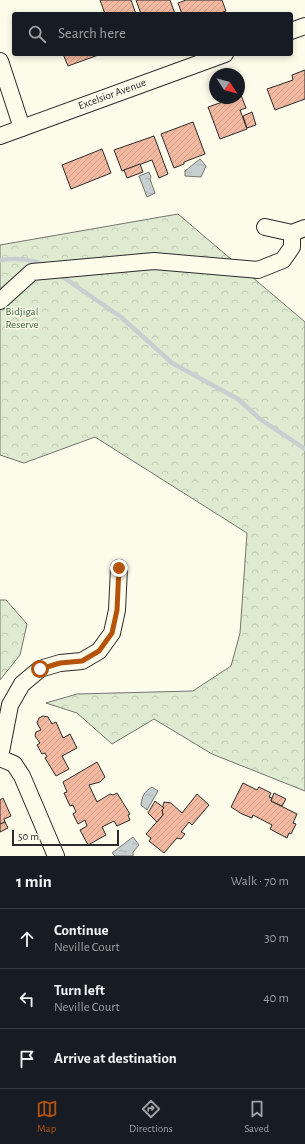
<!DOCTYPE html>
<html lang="en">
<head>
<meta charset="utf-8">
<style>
  :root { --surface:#171b24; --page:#242831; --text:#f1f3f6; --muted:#9ea1a6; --line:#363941; --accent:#b45309 }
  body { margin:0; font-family:"Alegreya Sans",sans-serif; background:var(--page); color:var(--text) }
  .compass { position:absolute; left:209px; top:68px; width:36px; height:36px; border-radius:50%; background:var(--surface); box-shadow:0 2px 6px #0003; rotate:126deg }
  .scale { position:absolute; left:12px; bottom:10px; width:107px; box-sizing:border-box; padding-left:4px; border:2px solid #2b2b2b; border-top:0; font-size:11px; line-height:14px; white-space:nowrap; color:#2b2b2b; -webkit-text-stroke:3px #fdfbea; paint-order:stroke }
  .stop { position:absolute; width:12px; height:12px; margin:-9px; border:3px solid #b45309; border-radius:50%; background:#fff }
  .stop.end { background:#b45309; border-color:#fff; box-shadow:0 1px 4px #0008 }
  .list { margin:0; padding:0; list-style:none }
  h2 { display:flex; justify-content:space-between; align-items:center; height:52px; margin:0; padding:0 16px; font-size:17px }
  h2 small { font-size:13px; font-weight:400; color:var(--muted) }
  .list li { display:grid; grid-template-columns:26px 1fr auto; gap:12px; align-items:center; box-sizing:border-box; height:60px; padding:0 16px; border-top:1px solid var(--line) }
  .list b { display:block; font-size:15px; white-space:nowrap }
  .list p { margin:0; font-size:13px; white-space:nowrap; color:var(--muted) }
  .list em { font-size:13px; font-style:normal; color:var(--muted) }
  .icon { flex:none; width:22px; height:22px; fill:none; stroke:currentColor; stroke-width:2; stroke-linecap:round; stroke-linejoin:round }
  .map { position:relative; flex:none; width:305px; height:856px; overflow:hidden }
  .search { position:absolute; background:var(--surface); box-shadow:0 2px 6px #0003; left:12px; right:12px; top:12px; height:44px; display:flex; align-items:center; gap:10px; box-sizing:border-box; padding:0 14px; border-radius:4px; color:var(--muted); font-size:15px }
  .sheet { height:232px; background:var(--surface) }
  nav { display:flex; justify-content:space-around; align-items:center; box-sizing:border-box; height:56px; border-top:1px solid var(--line); background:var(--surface); font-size:11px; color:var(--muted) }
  nav a { display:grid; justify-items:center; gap:2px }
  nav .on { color:var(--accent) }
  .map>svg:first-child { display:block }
  .forest { fill:url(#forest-crowns); stroke:#74746e }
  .water { fill:url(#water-ripples); stroke:#74746e }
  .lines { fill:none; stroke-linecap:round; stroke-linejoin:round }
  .stream { stroke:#c7d0d0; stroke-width:4.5 }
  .building { fill:url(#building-hatch); stroke:#2b2b2b }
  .minor-casing { stroke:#2b2b2b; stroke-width:18 }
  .minor { stroke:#fdfbea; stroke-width:16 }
  .route { stroke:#b45309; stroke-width:5 }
  .labels { text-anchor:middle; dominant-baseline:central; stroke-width:3; stroke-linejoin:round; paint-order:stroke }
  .street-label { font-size:11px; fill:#2b2b2b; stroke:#fdfbea }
  .park-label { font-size:11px; fill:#34623c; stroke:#fdfbea }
</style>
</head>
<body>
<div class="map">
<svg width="305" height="856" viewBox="0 0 305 856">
  <defs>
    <pattern id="forest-crowns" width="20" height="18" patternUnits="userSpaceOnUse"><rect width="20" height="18" fill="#deebd1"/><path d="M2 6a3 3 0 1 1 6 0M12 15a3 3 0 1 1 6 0" fill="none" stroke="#bfcab4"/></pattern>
    <pattern id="water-ripples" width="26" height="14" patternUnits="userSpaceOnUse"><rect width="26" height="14" fill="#c7d0d0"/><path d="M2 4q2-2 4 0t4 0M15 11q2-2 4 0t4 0" fill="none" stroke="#abb3b3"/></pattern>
    <pattern id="building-hatch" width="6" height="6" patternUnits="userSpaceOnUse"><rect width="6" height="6" fill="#f2b8a0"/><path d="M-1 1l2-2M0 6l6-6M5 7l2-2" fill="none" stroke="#d09e8a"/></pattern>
  </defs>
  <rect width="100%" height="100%" fill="#fdfbea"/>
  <g class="forest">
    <polygon points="178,214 305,322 305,791 212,754 154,719 112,744 77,713 46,703 77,694 193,691 231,666 240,633 247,533 95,437 24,463 0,455 0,245"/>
    <polygon points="0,600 6,600 27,624 20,655 0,680"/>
  </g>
  <g class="water">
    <polygon points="200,159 206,166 201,177 185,176 185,171"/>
    <polygon points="149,172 151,177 150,179 155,193 147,197 139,176"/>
    <path d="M 152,787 L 158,791 L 147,810 L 141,805 C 142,796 144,792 152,787 Z"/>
    <polygon points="133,837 139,845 133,852 133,856 115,856 112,853"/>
  </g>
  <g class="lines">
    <g class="stream">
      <path d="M 0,260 C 16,258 30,258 45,266"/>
      <polyline points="60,275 121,317 172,363 238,399 260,419 305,449"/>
    </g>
  </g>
  <g class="building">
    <polygon points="100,0 131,0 136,14 105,14"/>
    <polygon points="136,0 170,0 175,14 141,14"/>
    <polygon points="186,0 222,0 226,11 218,14 182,14 178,3"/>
    <polygon points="63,54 101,54 68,66"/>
    <polygon points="305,70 305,99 275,110 267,89 293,80 292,75"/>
    <polygon points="241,95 246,108 240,110 247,129 220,139 208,107 234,98 239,98"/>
    <polygon points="252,112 256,125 247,128 243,116"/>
    <polygon points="193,122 205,154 184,162 184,164 174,168 161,134"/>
    <polygon points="154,136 168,174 159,178 152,160 122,171 114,150"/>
    <polygon points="102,149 111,173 71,189 62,165"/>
    <polygon points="140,164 143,172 127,178 124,170"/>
    <polygon points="43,716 48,717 52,724 56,722 63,738 70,734 77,748 62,756 69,769 56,776 45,758 47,757 45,753 42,754 37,745 40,743 35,736 36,732 41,730 37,723 39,718"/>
    <polygon points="97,762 105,777 100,782 89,785 97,802 110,794 113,795 117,793 130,814 128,815 130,820 117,826 114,821 102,827 106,835 88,845 80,830 87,826 85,820 78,824 73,814 76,812 73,805 70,806 64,793 67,792 63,782"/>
    <polygon points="243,783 257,790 259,787 271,793 269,797 272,798 271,801 297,814 293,823 296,824 291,834 289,833 287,838 270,829 272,825 253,815 252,818 242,814 231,807"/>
    <polygon points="274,793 286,799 282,806 271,801"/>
    <polygon points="197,794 209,805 192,825 189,822 181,832 185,834 181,839 177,838 164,853 149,841 151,838 146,834 163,815 162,810 164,802 171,803 182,813"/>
    <polygon points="3,798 11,816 4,819 5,822 0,824 0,800"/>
    <polygon points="155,801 164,808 162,810 163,815 157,822 148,813"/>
    <polygon points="5,822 8,828 0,832 0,824"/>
  </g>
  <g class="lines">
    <g class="minor-casing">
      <g id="minor">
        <polyline points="291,31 305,26"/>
        <polyline points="0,61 22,128"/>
        <polyline points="0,136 225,54"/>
        <polyline points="265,227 292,233 305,228"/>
        <polyline points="0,301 32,272 154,261 258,270 283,260 292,247 292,233"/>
        <polyline points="0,757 10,705 22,684 40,669 60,663 82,661 99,651 112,633 117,610 119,568"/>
        <polyline points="0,758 14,764 22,776 56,856"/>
      </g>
    </g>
    <use href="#minor" class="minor"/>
  </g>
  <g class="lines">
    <polyline class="route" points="40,669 60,663 82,661 99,651 112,633 117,610 119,568"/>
  </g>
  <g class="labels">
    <g class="street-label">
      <text transform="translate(112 94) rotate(-20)">Excelsior Avenue</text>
    </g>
    <g class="park-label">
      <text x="22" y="311">Bidjigal<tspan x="22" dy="13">Reserve</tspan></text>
    </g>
  </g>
</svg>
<svg class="compass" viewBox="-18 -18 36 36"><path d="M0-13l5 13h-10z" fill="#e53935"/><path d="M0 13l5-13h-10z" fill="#9ea1a6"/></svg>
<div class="scale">50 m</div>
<div class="stop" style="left:40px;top:669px"></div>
<div class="stop end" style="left:119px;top:568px"></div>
<div class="search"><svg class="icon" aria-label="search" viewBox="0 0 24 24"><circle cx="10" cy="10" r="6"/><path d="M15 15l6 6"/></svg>Search here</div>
</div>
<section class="sheet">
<h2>1 min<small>Walk · 70 m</small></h2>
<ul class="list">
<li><svg class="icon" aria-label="ahead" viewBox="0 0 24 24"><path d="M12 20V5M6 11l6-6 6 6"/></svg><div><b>Continue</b><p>Neville Court</p></div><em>30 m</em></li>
<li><svg class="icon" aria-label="left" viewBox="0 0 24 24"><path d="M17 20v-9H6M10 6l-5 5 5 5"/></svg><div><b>Turn left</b><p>Neville Court</p></div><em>40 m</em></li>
<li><svg class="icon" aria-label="arrive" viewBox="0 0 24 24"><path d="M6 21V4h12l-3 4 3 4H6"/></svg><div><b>Arrive at destination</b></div></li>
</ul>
</section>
<nav>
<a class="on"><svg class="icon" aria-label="map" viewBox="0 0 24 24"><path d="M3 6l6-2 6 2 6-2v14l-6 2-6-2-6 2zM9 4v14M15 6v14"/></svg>Map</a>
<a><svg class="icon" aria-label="directions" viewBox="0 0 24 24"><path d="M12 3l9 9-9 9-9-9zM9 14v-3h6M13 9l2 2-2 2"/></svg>Directions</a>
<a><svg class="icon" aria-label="saved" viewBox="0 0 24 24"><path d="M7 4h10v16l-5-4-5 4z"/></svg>Saved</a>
</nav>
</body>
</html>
